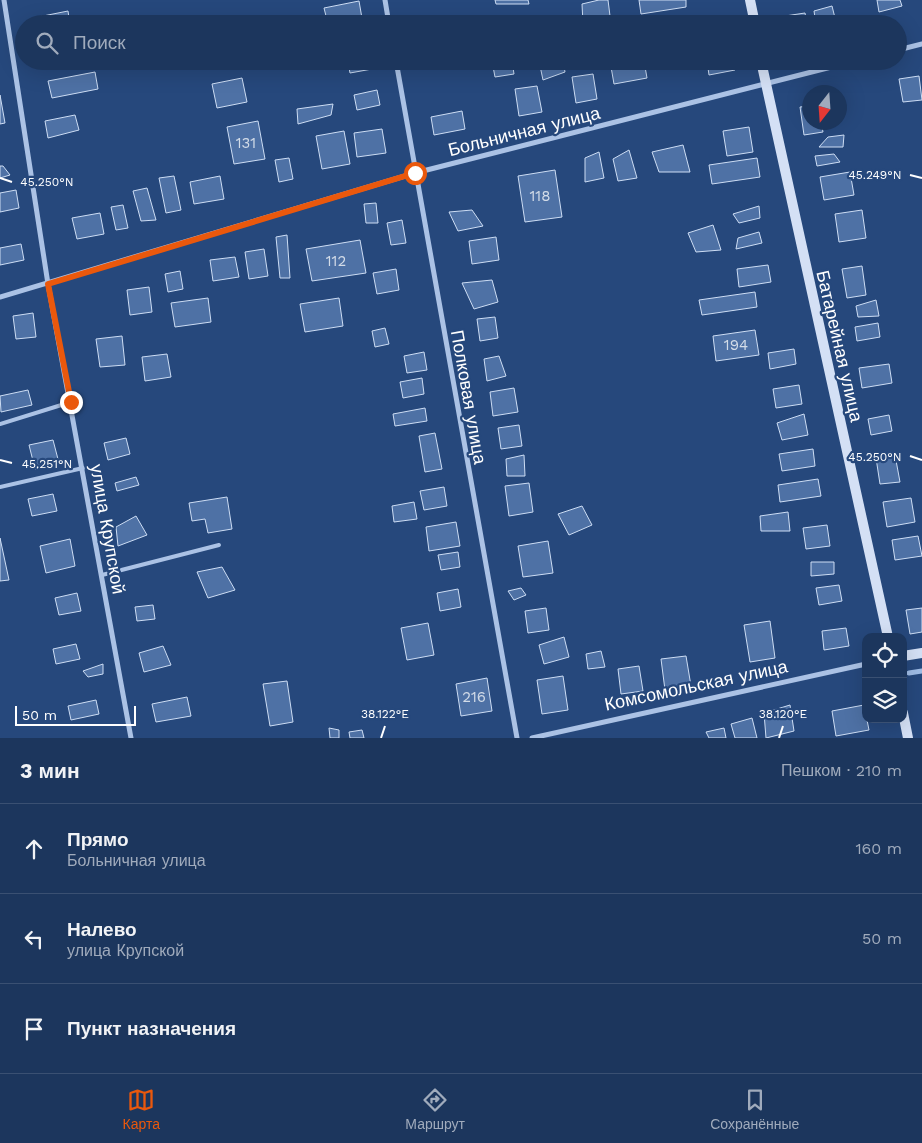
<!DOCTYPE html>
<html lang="ru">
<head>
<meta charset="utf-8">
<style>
  :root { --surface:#1c365d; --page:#253e63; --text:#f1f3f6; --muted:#a0abbc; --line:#3a5072; --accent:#ea580c }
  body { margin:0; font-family:"Work Sans",sans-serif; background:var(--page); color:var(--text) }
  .controls { position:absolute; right:15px; bottom:15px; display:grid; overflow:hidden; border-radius:10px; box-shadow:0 5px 20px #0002 }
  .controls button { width:45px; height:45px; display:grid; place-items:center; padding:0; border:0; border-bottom:1px solid var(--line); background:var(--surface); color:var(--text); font:25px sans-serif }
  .compass { position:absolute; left:802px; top:85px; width:45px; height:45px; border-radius:50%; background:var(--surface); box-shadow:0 5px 20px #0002; rotate:197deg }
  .scale { position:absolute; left:15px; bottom:12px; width:121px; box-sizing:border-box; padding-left:5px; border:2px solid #fff; border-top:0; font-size:14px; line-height:18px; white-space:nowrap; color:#fff; -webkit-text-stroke:4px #26487c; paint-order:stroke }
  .stop { position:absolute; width:15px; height:15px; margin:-11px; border:4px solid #ea580c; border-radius:50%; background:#fff }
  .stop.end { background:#ea580c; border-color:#fff; box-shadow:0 1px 5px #0008 }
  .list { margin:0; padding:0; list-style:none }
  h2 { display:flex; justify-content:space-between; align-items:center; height:65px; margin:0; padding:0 20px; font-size:21px }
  h2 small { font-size:16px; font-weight:400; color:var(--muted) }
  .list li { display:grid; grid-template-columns:32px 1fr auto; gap:15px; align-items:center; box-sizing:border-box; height:90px; padding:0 20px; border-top:1px solid var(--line) }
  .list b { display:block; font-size:19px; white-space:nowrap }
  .list p { margin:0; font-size:16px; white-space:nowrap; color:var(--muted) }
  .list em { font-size:16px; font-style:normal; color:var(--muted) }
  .icon { flex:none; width:28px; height:28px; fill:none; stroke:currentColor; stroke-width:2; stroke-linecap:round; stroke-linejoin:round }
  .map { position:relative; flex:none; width:922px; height:738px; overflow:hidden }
  .search { position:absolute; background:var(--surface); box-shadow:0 5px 20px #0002; left:15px; right:15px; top:15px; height:55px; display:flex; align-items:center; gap:12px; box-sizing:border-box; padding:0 18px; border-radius:28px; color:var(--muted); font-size:19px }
  .sheet { height:335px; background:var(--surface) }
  nav { display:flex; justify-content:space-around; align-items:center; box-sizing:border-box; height:70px; border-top:1px solid var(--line); background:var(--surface); font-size:14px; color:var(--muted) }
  nav a { display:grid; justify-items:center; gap:2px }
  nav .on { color:var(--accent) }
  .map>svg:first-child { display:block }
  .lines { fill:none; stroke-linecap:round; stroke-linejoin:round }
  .stream { stroke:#9fbce5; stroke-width:5 }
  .building { fill:#4e71a5; stroke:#cdddf4 }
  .lane { stroke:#abc2e5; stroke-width:4 }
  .street { stroke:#abc2e5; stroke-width:5 }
  .secondary { stroke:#d4e0f5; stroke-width:10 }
  .route { stroke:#ea580c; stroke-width:6 }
  .ticks { fill:none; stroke:#fff; stroke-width:2 }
  .labels { text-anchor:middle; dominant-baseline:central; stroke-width:4.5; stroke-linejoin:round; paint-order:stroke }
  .number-label { font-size:15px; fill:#d3dce8 }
  .street-label { font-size:18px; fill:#fff; stroke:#26487c }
  .ticks-label { font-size:12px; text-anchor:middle; fill:#fff; stroke:#26487c; stroke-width:4.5; stroke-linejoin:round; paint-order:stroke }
</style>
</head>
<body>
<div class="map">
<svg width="922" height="738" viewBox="0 0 922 738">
  <rect width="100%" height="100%" fill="#26487c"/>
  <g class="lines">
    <polyline class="stream" points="909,673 922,671"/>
  </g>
  <g class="building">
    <polygon points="495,0 528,0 529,4 496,4"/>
    <polygon points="599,0 608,0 611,24 583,24 582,4"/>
    <polygon points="639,0 686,0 686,7 641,14"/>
    <polygon points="877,0 900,0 902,6 879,12"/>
    <polygon points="359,1 363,24 328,24 324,8"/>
    <polygon points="832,6 836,22 816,24 814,11"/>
    <polygon points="68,11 70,24 40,24 38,17"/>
    <polygon points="805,13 807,24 786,24 785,16"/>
    <polygon points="503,16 504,24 485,24 484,19"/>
    <polygon points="181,17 185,24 161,24"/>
    <polygon points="358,61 370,61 372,69 350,73 348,63"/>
    <polygon points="492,61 512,61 514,74 495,77"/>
    <polygon points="539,61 563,61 565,72 543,80"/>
    <polygon points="610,61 644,61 647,78 614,84"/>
    <polygon points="707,61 734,61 735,70 709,75"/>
    <polygon points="95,72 98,89 52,98 48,81"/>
    <polygon points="593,74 597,99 576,103 572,77"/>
    <polygon points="919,76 922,100 903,102 899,79"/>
    <polygon points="242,78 247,102 217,108 212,84"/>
    <polygon points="537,86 542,112 519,116 515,89"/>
    <polygon points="377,90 380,105 357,110 354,95"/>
    <polygon points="0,95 5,123 0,124"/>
    <polygon points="333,104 331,115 298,124 297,109"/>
    <polygon points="810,106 810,122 821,122 823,132 804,135 800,107"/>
    <polygon points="462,111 465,129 434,135 431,117"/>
    <polygon points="75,115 79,130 48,138 45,121"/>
    <polygon points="258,121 265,159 234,164 227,127"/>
    <polygon points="749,127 753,152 727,156 723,131"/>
    <polygon points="382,129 386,153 357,157 354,133"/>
    <polygon points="344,131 350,164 322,169 316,136"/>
    <polygon points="844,135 843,147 819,147 828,137"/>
    <polygon points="683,145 690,172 659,172 652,152"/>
    <polygon points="629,150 637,178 618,181 613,159"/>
    <polygon points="599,152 604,178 585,182 585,158"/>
    <polygon points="834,154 840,162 817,166 815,156"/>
    <polygon points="289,158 293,179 279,182 275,160"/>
    <polygon points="757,158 760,177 712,184 709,165"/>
    <polygon points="0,166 3,166 10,175 0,178"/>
    <polygon points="555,170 562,217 525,222 518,176"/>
    <polygon points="850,172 854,195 824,200 820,177"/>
    <polygon points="174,176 181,210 166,213 159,178"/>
    <polygon points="220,176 224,199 194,204 190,182"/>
    <polygon points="147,188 156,220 141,221 133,191"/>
    <polygon points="16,190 19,208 0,212 0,193"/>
    <polygon points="376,203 378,223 366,223 364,204"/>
    <polygon points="123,205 128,228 116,230 111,207"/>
    <polygon points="759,206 760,218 739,223 733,214"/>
    <polygon points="472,210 483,226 458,231 449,212"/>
    <polygon points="862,210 866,238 839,242 835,214"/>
    <polygon points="100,213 104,234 77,239 72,218"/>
    <polygon points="402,220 406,243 391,245 387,223"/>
    <polygon points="713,225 721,250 696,252 688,233"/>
    <polygon points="759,232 762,243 736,249 738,238"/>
    <polygon points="287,235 290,278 280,278 276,237"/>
    <polygon points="496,237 499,260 472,264 469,241"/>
    <polygon points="360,240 366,273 312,281 306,249"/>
    <polygon points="21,244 24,260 0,265 0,248"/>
    <polygon points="264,249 268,276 249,279 245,252"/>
    <polygon points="235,257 239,277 213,281 210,260"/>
    <polygon points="768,265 771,282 739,287 737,269"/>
    <polygon points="862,266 866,295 847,298 842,269"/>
    <polygon points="396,269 399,290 377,294 373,273"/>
    <polygon points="180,271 183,289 168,292 165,274"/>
    <polygon points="492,280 498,302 474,309 462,283"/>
    <polygon points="149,287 152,312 130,315 127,290"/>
    <polygon points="755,292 757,307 702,315 699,300"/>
    <polygon points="208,298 211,322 175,327 171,303"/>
    <polygon points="339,298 343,326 305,332 300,304"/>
    <polygon points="876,300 879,316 858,317 856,306"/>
    <polygon points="33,313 36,337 16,339 13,316"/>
    <polygon points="495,317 498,338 480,341 477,319"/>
    <polygon points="878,323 880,337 857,341 855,327"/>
    <polygon points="385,328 389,344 375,347 372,331"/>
    <polygon points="755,330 759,355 716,361 713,336"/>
    <polygon points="122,336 125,365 100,367 96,339"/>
    <polygon points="794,349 796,364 770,369 768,353"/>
    <polygon points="424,352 427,370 407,373 404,356"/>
    <polygon points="167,354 171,377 145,381 142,357"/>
    <polygon points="499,356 506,376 487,381 484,359"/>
    <polygon points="889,364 892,383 862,388 859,368"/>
    <polygon points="422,378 424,394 403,398 400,382"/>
    <polygon points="799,385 802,404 776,408 773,389"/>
    <polygon points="514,388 518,412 493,416 490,392"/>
    <polygon points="28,390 32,405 1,412 0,396"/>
    <polygon points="425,408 427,421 395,426 393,414"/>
    <polygon points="804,414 808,435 782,440 777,423"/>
    <polygon points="889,415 892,431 871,435 868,419"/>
    <polygon points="519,425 522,446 501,449 498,428"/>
    <polygon points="435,433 442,469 425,472 419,436"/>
    <polygon points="126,438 130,454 108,460 104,443"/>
    <polygon points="53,440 59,463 35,469 29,445"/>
    <polygon points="813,449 815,466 782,471 779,454"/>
    <polygon points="524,455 525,476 507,476 506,459"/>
    <polygon points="895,455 900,482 880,484 876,458"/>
    <polygon points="136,477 139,485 117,491 115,483"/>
    <polygon points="818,479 821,496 780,502 778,485"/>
    <polygon points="529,483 533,512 509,516 505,486"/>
    <polygon points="444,487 447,506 424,510 420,491"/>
    <polygon points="53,494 57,511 32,516 28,499"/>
    <polygon points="227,497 232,529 208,533 205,519 192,521 189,503"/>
    <polygon points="911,498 915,522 887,527 883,502"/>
    <polygon points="414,502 417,519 394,522 392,506"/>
    <polygon points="582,506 592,525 569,535 558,514"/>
    <polygon points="788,512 790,531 761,531 760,516"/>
    <polygon points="136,516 147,535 118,546 116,527"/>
    <polygon points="456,522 460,546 429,551 426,527"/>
    <polygon points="827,525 830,546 806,549 803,528"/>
    <polygon points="918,536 922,556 895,560 892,540"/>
    <polygon points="0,538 9,580 0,581"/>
    <polygon points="70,539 75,566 46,573 40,546"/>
    <polygon points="548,541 553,573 523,577 518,546"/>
    <polygon points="458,552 460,567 441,570 438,555"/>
    <polygon points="811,562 834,562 834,574 811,576"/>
    <polygon points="222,567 235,590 208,598 197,572"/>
    <polygon points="839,585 842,601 819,605 816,588"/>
    <polygon points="521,588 526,595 514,600 508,591"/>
    <polygon points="458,589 461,607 440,611 437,593"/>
    <polygon points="77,593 81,611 59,615 55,598"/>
    <polygon points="153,605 155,619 137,621 135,607"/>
    <polygon points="546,608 549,630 528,633 525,611"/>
    <polygon points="922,608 922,632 910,634 906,610"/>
    <polygon points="770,621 775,658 750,662 744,625"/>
    <polygon points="428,623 434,655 407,660 401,628"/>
    <polygon points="846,628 849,646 824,650 822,631"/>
    <polygon points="564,637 569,657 544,664 539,645"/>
    <polygon points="76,644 80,659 56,664 53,649"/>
    <polygon points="163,646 171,665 144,672 139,653"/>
    <polygon points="601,651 605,667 588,669 586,654"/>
    <polygon points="686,656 691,686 665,690 661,659"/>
    <polygon points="103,664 103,674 88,677 83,671"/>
    <polygon points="639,666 643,691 621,694 618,669"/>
    <polygon points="563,676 568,710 542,714 537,680"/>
    <polygon points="487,678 492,711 461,716 456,684"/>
    <polygon points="287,681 293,722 270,726 263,684"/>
    <polygon points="187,697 191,716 156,722 152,704"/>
    <polygon points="96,700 99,714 71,720 68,706"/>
    <polygon points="790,705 794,731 766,738 764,713"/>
    <polygon points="864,705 869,730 836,736 832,711"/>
    <polygon points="752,718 757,738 735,738 731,724"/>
    <polygon points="329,728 339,730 339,738 330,738"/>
    <polygon points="724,728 726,738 709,738 706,732"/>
    <polygon points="362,730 364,738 350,738 349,732"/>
  </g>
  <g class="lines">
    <g class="lane">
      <polyline points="0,424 71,402"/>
      <polyline points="0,487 83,468"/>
      <polyline points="102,575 219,545"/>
    </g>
    <g class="street">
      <polyline points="4,0 48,284 131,738"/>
      <polyline points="385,0 389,24"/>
      <polyline points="898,50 922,44"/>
      <polyline points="396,61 517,738"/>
      <polyline points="0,297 415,173 855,61"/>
      <polyline points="532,738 866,664"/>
    </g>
    <g class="secondary">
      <polyline points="750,0 755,24"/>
      <polyline points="761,61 888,637"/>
      <polyline points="903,656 922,653"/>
      <polyline points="903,713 908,738"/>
    </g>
  </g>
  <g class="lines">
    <polyline class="route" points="71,402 48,284 415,173"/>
  </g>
  <path class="ticks" d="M 910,175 L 922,178M 0,178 L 12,182M 910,456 L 922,460M 0,460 L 12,463M 381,738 L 385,726M 779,738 L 783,726"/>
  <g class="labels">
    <g class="number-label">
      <text x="246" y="143">131</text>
      <text x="540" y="196">118</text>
      <text x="336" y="261">112</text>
      <text x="736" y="345">194</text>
      <text x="474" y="697">216</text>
    </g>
    <g class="street-label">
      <text transform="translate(524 131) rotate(-14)">Больничная улица</text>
      <text transform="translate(840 346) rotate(77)">Батарейная улица</text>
      <text transform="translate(469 397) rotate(80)">Полковая улица</text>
      <text transform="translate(108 529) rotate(80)">улица Крупской</text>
      <text transform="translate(696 685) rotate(-12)">Комсомольская улица</text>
    </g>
  </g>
  <g class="ticks-label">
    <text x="875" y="179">45.249°N</text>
    <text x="47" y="186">45.250°N</text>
    <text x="875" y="461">45.250°N</text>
    <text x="47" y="468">45.251°N</text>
    <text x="385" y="718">38.122°E</text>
    <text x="783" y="718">38.120°E</text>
  </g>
</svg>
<div class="controls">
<button><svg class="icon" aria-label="locate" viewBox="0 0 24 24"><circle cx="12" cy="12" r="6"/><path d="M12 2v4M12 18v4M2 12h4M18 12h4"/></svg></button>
<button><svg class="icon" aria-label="layers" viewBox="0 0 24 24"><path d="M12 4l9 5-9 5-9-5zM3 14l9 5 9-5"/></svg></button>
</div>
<svg class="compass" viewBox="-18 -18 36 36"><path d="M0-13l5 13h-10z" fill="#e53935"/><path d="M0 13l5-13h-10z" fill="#a0abbc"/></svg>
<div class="scale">50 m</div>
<div class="stop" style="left:415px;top:173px"></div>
<div class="stop end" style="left:71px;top:402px"></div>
<div class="search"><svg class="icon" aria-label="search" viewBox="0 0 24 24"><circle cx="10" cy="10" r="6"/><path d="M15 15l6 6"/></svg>Поиск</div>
</div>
<section class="sheet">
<h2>3 мин<small>Пешком · 210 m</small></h2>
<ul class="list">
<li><svg class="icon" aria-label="ahead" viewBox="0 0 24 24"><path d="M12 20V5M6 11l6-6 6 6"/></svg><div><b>Прямо</b><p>Больничная улица</p></div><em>160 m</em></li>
<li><svg class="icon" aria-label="left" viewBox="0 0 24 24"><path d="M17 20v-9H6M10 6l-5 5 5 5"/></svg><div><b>Налево</b><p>улица Крупской</p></div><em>50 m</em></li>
<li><svg class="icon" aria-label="arrive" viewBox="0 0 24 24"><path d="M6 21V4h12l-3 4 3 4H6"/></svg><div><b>Пункт назначения</b></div></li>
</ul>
</section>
<nav>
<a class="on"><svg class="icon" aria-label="map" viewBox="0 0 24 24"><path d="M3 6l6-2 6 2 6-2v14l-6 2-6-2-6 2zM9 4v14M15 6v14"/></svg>Карта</a>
<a><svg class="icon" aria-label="directions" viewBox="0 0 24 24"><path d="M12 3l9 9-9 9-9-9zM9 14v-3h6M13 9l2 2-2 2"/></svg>Маршрут</a>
<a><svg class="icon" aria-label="saved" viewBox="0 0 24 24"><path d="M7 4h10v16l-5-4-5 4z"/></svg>Сохранённые</a>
</nav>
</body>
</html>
